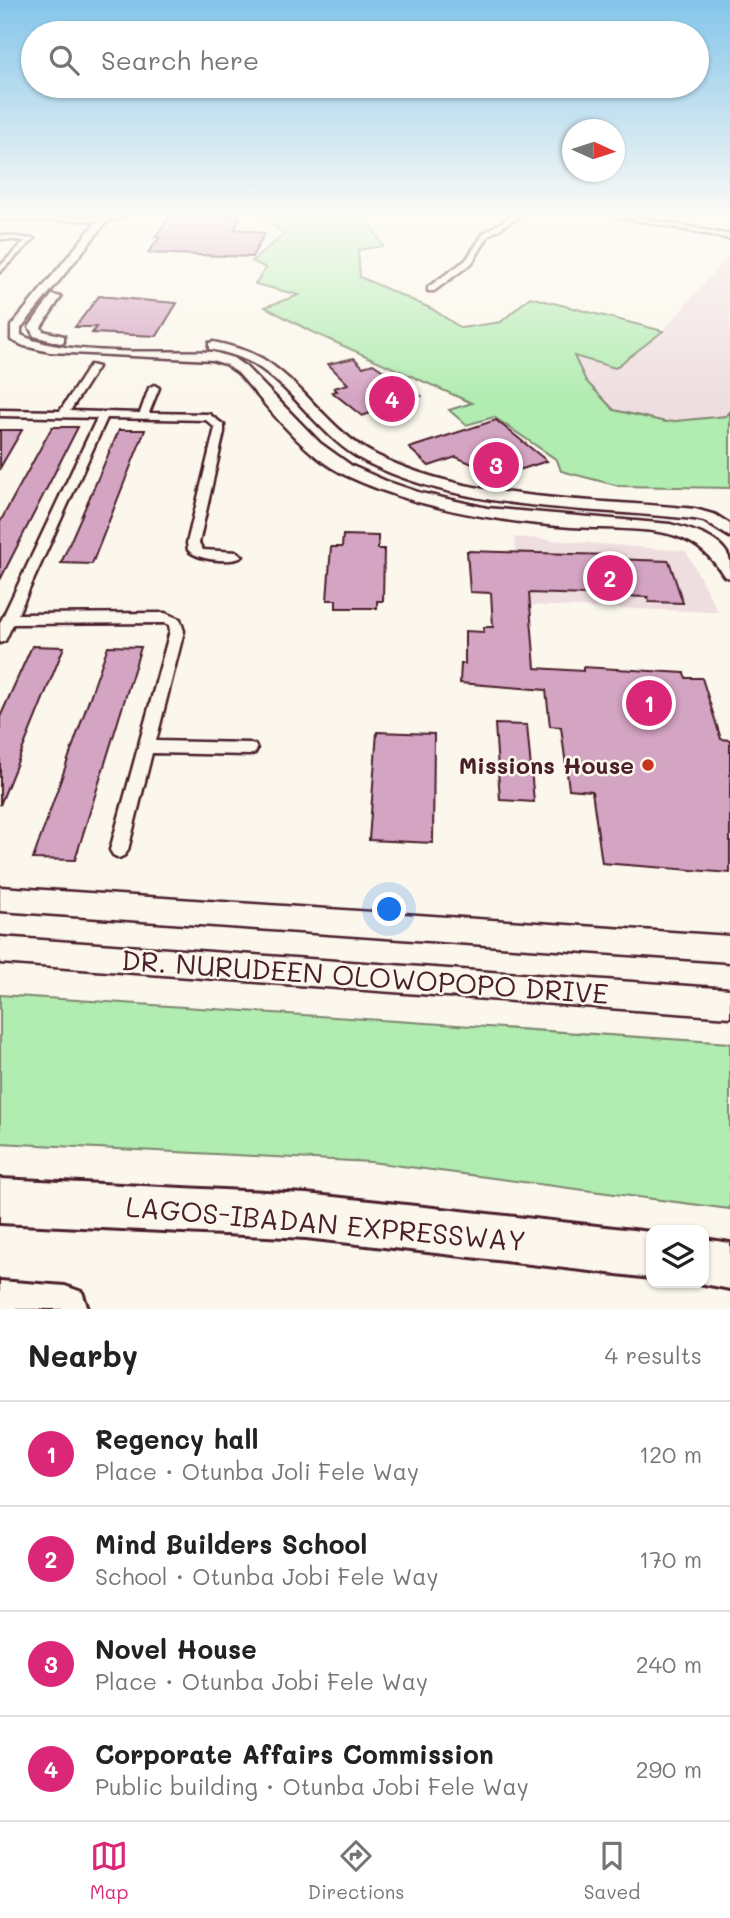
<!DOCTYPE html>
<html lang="en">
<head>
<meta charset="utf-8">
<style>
  :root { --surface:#fff; --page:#f6f6f6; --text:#222; --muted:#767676; --line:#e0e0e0; --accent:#db2777 }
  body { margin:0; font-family:Mali,sans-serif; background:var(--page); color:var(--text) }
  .controls { position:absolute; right:21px; bottom:21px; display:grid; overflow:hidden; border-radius:14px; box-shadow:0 2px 5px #0004 }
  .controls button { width:63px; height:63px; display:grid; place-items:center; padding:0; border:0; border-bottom:2px solid var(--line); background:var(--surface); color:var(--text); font:35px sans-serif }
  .compass { position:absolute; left:562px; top:119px; width:63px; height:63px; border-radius:50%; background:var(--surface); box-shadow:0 2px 5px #0004; rotate:93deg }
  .you { position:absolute; left:390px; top:910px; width:24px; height:24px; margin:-18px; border:5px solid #fff; border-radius:50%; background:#1a73e8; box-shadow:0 0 0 10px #1a73e833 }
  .badge { display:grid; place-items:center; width:46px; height:46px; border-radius:50%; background:var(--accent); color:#fff; font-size:23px; font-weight:700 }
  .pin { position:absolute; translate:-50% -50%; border:4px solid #fff; box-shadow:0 2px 7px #0006 }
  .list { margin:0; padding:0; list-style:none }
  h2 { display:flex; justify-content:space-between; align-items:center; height:91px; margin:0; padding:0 28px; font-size:30px }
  h2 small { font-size:23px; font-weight:400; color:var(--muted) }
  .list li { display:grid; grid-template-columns:46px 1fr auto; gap:21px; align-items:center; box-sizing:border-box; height:105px; padding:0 28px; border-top:2px solid var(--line) }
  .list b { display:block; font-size:26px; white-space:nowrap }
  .list p { margin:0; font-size:23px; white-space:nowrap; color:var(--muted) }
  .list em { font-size:23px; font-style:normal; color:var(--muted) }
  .icon { flex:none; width:38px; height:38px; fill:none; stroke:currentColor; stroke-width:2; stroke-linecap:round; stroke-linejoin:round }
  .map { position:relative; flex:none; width:730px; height:1309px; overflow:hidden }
  .search { position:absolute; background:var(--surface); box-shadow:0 2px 5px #0004; left:21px; right:21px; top:21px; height:77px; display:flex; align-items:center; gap:18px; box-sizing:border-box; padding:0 24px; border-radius:38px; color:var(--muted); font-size:26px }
  .sheet { height:511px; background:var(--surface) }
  nav { display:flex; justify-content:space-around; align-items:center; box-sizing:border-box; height:98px; border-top:2px solid var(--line); background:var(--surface); font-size:19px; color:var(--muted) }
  nav a { display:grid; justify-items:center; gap:4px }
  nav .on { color:var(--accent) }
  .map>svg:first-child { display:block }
  .built { fill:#efdee0 }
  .green { fill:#b1ecb1; stroke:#7e866e; stroke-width:2 }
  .building { fill:#d4a4c3; stroke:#4a1f2b; stroke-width:2 }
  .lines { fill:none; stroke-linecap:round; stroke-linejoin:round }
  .street-casing { stroke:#4a1f2b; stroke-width:5 }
  .secondary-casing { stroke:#4a1f2b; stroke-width:5 }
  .highway-casing { stroke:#4a1f2b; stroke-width:6 }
  .street { fill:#fbf7ec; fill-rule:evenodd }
  .secondary { fill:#fbf7ec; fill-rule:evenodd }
  .highway { fill:#fbf7ec; fill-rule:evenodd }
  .poi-dot { fill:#c8321e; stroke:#fbf7ec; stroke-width:2.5 }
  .labels { text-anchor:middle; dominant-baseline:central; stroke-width:5; stroke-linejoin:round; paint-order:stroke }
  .poi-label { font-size:23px; font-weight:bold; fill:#4a1f2b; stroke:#fbf7ec; text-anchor:end }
  .near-street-label { font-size:28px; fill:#4a1f2b; stroke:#fbf7ec }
</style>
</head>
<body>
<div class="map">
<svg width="730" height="1309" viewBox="0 0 730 1309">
  <rect width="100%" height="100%" fill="#fbf7ec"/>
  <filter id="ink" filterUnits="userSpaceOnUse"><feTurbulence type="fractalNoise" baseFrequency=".0143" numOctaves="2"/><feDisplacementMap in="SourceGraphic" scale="14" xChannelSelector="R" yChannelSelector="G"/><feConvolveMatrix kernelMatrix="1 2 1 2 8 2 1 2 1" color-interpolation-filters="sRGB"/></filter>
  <g filter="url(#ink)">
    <g class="built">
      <polygon points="730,254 730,412 726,416 666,422 614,410 586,381 573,356 615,368 663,331"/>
      <polygon points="514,537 686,551 718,612 523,605"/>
    </g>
    <g class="green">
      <polygon points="262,216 367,218 383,246 358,250 360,277 432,309 461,328 501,322 530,297 663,331 615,368 574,356 586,381 614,410 666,422 726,416 730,412 730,488 619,486 561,471 557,460 494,417 466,425 449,410 472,403 310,331 265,307 299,295 255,284 266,268 252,261 284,234"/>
      <polygon points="0,995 730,1043 730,1209 371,1162 0,1143"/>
    </g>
    <g class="building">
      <polygon points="170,216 240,216 235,229 265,233 252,257 148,253 160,237 155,237"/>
      <polygon points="99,296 152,301 177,303 157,336 92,333 96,327 75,327"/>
      <polygon points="354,358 363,367 373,364 421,396 362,416 332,392 337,391 334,388 348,384 328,364"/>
      <polygon points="496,420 547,461 519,470 508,479 456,457 429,466 409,448"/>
      <polygon points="52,427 78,427 0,580 0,522"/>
      <polygon points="0,430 22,430 0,468"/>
      <polygon points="119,430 145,430 92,564 61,563"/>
      <polygon points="343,535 378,536 378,549 384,549 383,601 377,601 377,608 336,608 336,600 327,600 331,547 342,547"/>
      <polygon points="467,551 610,555 611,559 669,561 683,603 649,602 648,597 529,593 535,668 583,671 583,667 684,673 686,678 702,678 721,739 730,740 730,873 602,863 592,791 569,789 561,727 550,726 546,690 460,683 461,664 465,664 465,631 484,632 484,627 493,627 491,593 470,592"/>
      <polygon points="32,646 64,647 0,805 0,717"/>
      <polygon points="108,646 141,647 75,860 33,859"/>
      <polygon points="495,724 527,725 534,802 500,800"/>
      <polygon points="377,732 434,734 433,843 369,840"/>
    </g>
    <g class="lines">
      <g class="street-casing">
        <g id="street">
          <polygon points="512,216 520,216 489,235 472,263 434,291 428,291 428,287 466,260 484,233"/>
          <polygon points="617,216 630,216 730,235 730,239"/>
          <polygon points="0,235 34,239 0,272 0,266 25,241 0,239"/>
          <path d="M 90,365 L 98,367 L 70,411 L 140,413 L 149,388 L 154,385 L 159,388 L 149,413 L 209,414 L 224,425 L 224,432 L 199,543 L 203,550 L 237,552 L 243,556 C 233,564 197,560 188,550 L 187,543 L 215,428 L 206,420 L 107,418 L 18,614 L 165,613 L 180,619 L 184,631 L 156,741 L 249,743 L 255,745 L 257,749 L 255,753 L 249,755 L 152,753 L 128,850 L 125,855 L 119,858 L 113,855 L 110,850 L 170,631 L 169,625 L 164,623 L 13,624 L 5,641 L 0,643 L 0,623 L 97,418 L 0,416 L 0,410 L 60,411 Z"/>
        </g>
      </g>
      <g class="secondary-casing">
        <g id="secondary">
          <path d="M 0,216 L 125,217 L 108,220 L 21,328 L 21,335 C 65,357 161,350 213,352 L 233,358 L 246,367 L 320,443 L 352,466 L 386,481 L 421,493 L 487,508 L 670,524 C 689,529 725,538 730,561 C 730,566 730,572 730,578 L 724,576 C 712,557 698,543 676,536 C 649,527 601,529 571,527 C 494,521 415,508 345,475 C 301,453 269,408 238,373 L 225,364 L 212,360 L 50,352 L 24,346 L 11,340 L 11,326 L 98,220 L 0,220 Z"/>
          <polygon points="52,295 61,297 41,327 43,331 64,336 64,342 60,343 34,336 29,327"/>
          <path d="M 213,342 C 231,346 247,350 263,359 C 306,386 331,433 376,455 C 474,503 589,498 695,509 L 716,515 L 730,524 L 730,537 L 704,521 L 694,519 C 585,507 466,512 366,462 C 321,439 296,390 254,364 C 239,356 225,352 209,349 L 209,343 Z"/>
          <polygon points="0,887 730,936 730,962 0,911"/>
          <polygon points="0,937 730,989 730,1017 0,963"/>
        </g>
      </g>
      <g class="highway-casing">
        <g id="highway">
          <polygon points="0,1179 306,1194 651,1232 651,1278 306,1238 0,1223"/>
          <polygon points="704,1239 730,1243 730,1289 699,1283 704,1283"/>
          <polygon points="0,1281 65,1286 82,1292 88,1309 0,1309"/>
        </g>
      </g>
      <use href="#street" class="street"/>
      <use href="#secondary" class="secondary"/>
      <use href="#highway" class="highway"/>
    </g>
  </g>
  <linearGradient id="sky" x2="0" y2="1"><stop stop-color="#84c5ea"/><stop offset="0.54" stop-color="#fdfbf6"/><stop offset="1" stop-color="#fdfbf6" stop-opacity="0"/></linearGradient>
  <rect width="730" height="399" fill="url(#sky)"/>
  <circle class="poi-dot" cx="648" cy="765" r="7"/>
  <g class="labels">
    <g class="poi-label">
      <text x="634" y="765">Missions House</text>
    </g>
    <g class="near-street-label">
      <text transform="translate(365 976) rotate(4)">DR. NURUDEEN OLOWOPOPO DRIVE</text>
      <text transform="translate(326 1223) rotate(5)">LAGOS-IBADAN EXPRESSWAY</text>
    </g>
  </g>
</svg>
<div class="controls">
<button><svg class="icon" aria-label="layers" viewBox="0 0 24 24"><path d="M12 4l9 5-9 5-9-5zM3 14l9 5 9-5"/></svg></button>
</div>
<svg class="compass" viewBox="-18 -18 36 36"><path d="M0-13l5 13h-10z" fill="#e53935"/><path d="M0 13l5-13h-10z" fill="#767676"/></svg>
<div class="you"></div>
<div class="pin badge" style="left:649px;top:703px">1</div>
<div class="pin badge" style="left:610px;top:578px">2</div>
<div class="pin badge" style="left:496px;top:465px">3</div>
<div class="pin badge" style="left:392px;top:399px">4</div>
<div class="search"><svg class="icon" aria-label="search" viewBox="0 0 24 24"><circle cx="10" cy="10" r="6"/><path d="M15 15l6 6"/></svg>Search here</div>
</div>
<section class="sheet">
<h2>Nearby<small>4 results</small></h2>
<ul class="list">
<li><span class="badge">1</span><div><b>Regency hall</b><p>Place · Otunba Joli Fele Way</p></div><em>120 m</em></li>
<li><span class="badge">2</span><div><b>Mind Builders School</b><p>School · Otunba Jobi Fele Way</p></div><em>170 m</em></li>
<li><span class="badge">3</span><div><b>Novel House</b><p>Place · Otunba Jobi Fele Way</p></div><em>240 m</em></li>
<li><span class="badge">4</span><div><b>Corporate Affairs Commission</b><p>Public building · Otunba Jobi Fele Way</p></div><em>290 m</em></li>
</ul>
</section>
<nav>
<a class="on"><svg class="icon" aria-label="map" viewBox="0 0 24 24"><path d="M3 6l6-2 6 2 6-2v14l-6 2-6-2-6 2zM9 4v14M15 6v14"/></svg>Map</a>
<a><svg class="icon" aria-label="directions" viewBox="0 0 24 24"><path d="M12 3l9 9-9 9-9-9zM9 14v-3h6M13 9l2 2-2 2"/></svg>Directions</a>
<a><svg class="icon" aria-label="saved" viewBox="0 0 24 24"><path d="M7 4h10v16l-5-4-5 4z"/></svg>Saved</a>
</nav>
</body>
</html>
